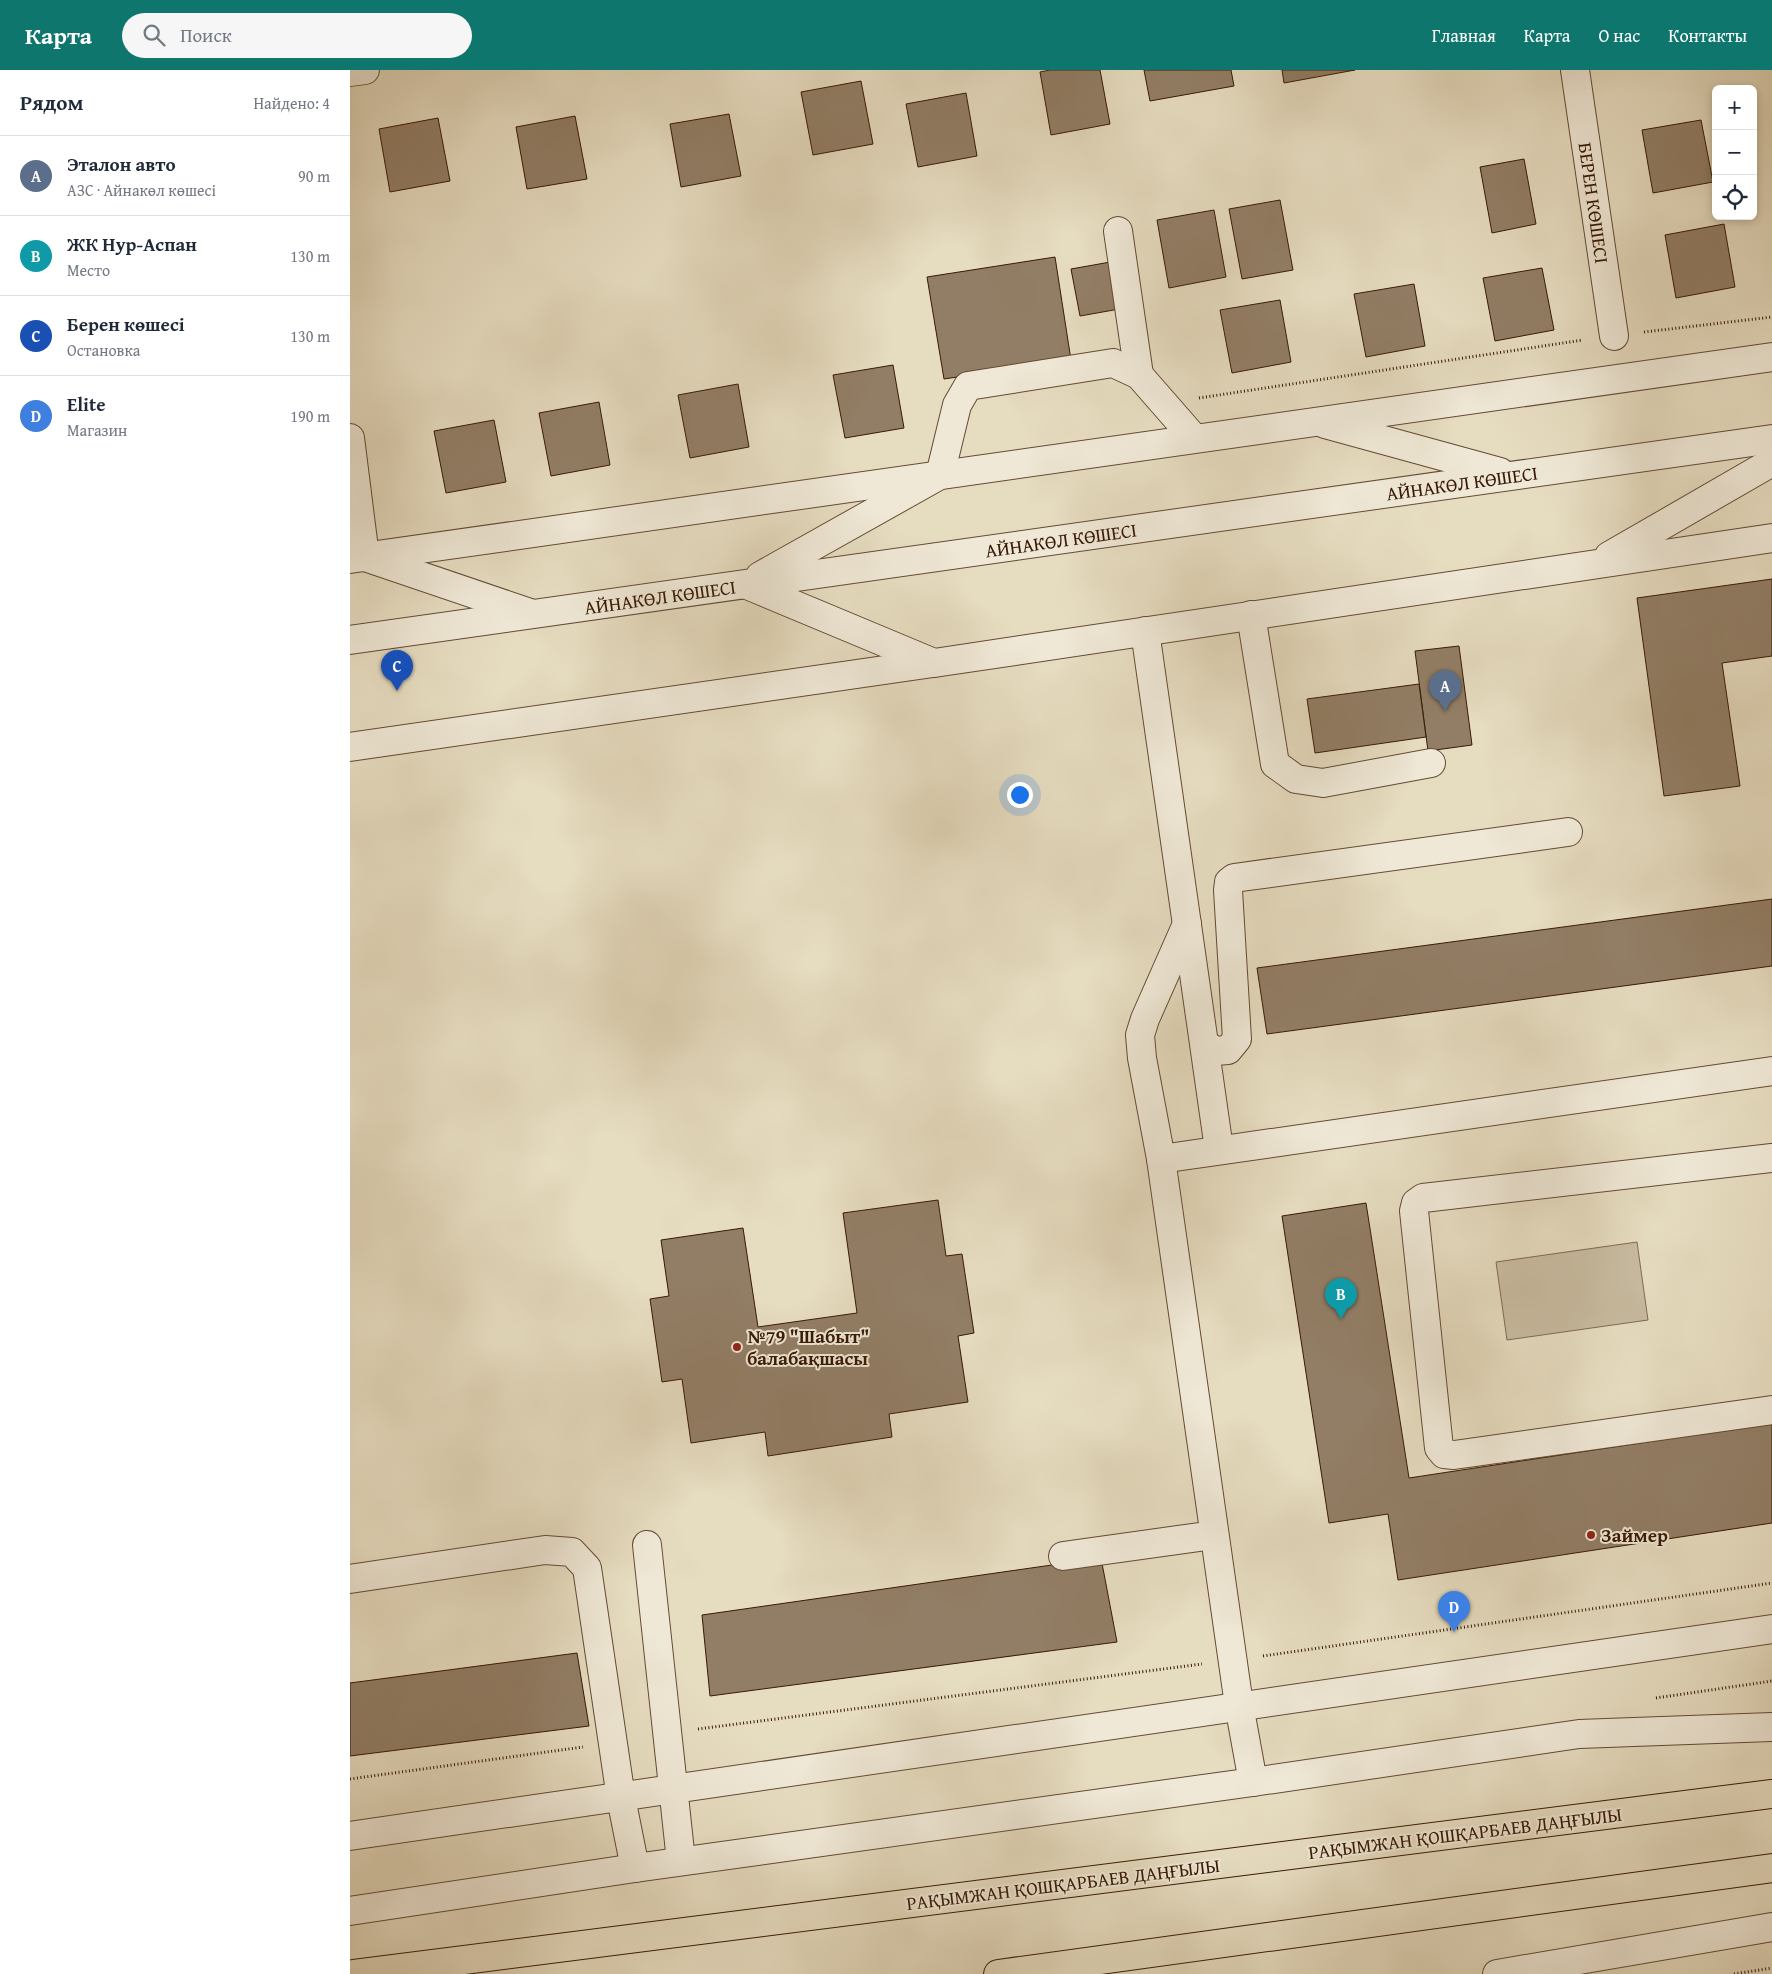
<!DOCTYPE html>
<html lang="ru">
<head>
<meta charset="utf-8">
<style>
  :root { --surface:#fff; --page:#f6f6f7; --text:#1f2937; --muted:#747a83; --line:#e0e1e3; --accent:#0f766e }
  body { margin:0; font-family:"Gentium Book Plus",serif; background:var(--page); color:var(--text) }
  .controls { position:absolute; right:15px; top:15px; display:grid; overflow:hidden; border-radius:8px; box-shadow:0 2px 8px #0003 }
  .controls button { width:45px; height:45px; display:grid; place-items:center; padding:0; border:0; border-bottom:1px solid var(--line); background:var(--surface); color:var(--text); font:25px sans-serif }
  .you { position:absolute; left:669px; top:724px; width:18px; height:18px; margin:-12px; border:4px solid #fff; border-radius:50%; background:#1a73e8; box-shadow:0 0 0 8px #1a73e833 }
  .badge { display:grid; place-items:center; width:32px; height:32px; border-radius:50%; background:var(--accent); color:#fff; font-size:16px; font-weight:700 }
  .pin { position:absolute; translate:-50% -41px; filter:drop-shadow(0 1px 2px #0008) }
  .pin::after { content:''; position:absolute; top:26px; width:18px; height:15px; background:inherit; clip-path:polygon(0 0,100% 0,50% 100%) }
  .list { margin:0; padding:0; list-style:none }
  h2 { display:flex; justify-content:space-between; align-items:center; height:65px; margin:0; padding:0 20px; font-size:21px }
  h2 small { font-size:16px; font-weight:400; color:var(--muted) }
  .list li { display:grid; grid-template-columns:32px 1fr auto; gap:15px; align-items:center; box-sizing:border-box; height:80px; padding:0 20px; border-top:1px solid var(--line) }
  .list b { display:block; font-size:19px; white-space:nowrap }
  .list p { margin:0; font-size:16px; white-space:nowrap; color:var(--muted) }
  .list em { font-size:16px; font-style:normal; color:var(--muted) }
  .icon { flex:none; width:28px; height:28px; fill:none; stroke:currentColor; stroke-width:2; stroke-linecap:round; stroke-linejoin:round }
  .map { position:relative; flex:none; width:1422px; height:1904px; overflow:hidden }
  header { display:flex; align-items:center; gap:30px; box-sizing:border-box; height:70px; padding:0 25px; background:var(--accent); color:#fff }
  header strong { font-size:24px }
  nav { display:flex; gap:28px; margin-inline-start:auto; font-size:18px }
  .search { width:350px; height:45px; background:var(--page); display:flex; align-items:center; gap:12px; box-sizing:border-box; padding:0 18px; border-radius:28px; color:var(--muted); font-size:19px }
  main { display:flex }
  aside { flex:1; background:var(--surface) }
  .map>svg:first-child { display:block }
  .green { fill:#c8bba0; stroke:#806a52 }
  .building { fill:#927e66; stroke:#381905 }
  .lines { fill:none; stroke-linecap:round; stroke-linejoin:round }
  .minor-casing { stroke:#644a34; stroke-width:30 }
  .major-casing { stroke:#381905; stroke-width:30 }
  .path { stroke:#381905; stroke-width:3; stroke-dasharray:1 2.5; stroke-linecap:butt }
  .minor { stroke:#efe8d6; stroke-width:28 }
  .major { stroke:#e6dcc0; stroke-width:28 }
  .poi-dot { fill:#8f2418; stroke:#efe8d6; stroke-width:2 }
  .labels { text-anchor:middle; dominant-baseline:central; stroke-width:4; stroke-linejoin:round; paint-order:stroke }
  .street-label { font-size:19px; fill:#381905; stroke:#efe8d6 }
  .poi-label { font-size:19px; font-weight:bold; fill:#381905; stroke:#efe8d6; text-anchor:start }
</style>
</head>
<body>
<header>
<strong>Карта</strong>
<div class="search"><svg class="icon" aria-label="search" viewBox="0 0 24 24"><circle cx="10" cy="10" r="6"/><path d="M15 15l6 6"/></svg>Поиск</div>
<nav><a>Главная</a><a>Карта</a><a>О нас</a><a>Контакты</a></nav>
</header>
<main>
<aside>
<h2>Рядом<small>Найдено: 4</small></h2>
<ul class="list">
<li><span class="badge" style="background:#5c6f8a">A</span><div><b>Эталон авто</b><p>АЗС · Айнакөл көшесі</p></div><em>90 m</em></li>
<li><span class="badge" style="background:#0f9aa8">B</span><div><b>ЖК Нур-Аспан</b><p>Место</p></div><em>130 m</em></li>
<li><span class="badge" style="background:#1a4fb4">C</span><div><b>Берен көшесі</b><p>Остановка</p></div><em>130 m</em></li>
<li><span class="badge" style="background:#3f7fe0">D</span><div><b>Elite</b><p>Магазин</p></div><em>190 m</em></li>
</ul>
</aside>
<div class="map">
<svg width="1422" height="1904" viewBox="0 0 1422 1904">
  <rect width="100%" height="100%" fill="#e6dcc0"/>
  <filter id="stains"><feTurbulence type="fractalNoise" baseFrequency=".004" numOctaves="4"/><feColorMatrix values="0 0 0 0 .2 0 0 0 0 .09 0 0 0 0 .02 0 0 0 .5 -.17"/></filter>
  <radialGradient id="worn" r=".72"><stop offset=".6" stop-color="#630" stop-opacity="0"/><stop offset="1" stop-color="#630" stop-opacity=".3"/></radialGradient>
  <polygon class="green" points="1287,1172 1298,1250 1157,1270 1146,1192"/>
  <g class="building">
    <polygon points="700,0 750,0 760,54 701,65 690,2"/>
    <polygon points="794,0 881,0 884,16 800,31"/>
    <polygon points="932,0 1005,0 934,13"/>
    <polygon points="511,11 523,74 463,85 451,22"/>
    <polygon points="616,23 627,86 568,97 556,34"/>
    <polygon points="379,44 391,106 331,117 320,54"/>
    <polygon points="225,46 237,109 177,119 166,57"/>
    <polygon points="88,48 100,111 40,122 29,59"/>
    <polygon points="1351,50 1363,112 1303,123 1292,60"/>
    <polygon points="1174,89 1186,154 1142,163 1130,97"/>
    <polygon points="930,130 943,200 892,209 879,139"/>
    <polygon points="864,140 876,207 819,218 807,150"/>
    <polygon points="1374,154 1385,217 1326,228 1315,165"/>
    <polygon points="705,187 721,290 594,309 577,207"/>
    <polygon points="766,191 775,238 730,246 721,199"/>
    <polygon points="1192,198 1204,260 1145,271 1133,208"/>
    <polygon points="1064,214 1075,276 1016,287 1004,224"/>
    <polygon points="930,230 941,292 882,303 870,240"/>
    <polygon points="543,295 554,358 495,368 483,305"/>
    <polygon points="388,314 399,377 340,388 328,325"/>
    <polygon points="249,332 260,395 201,406 189,343"/>
    <polygon points="144,350 156,412 96,423 84,361"/>
    <polygon points="1422,509 1422,586 1372,593 1390,716 1314,726 1287,528"/>
    <polygon points="1109,576 1122,675 1078,681 1065,581"/>
    <polygon points="1069,614 1076,667 965,683 957,629"/>
    <polygon points="1422,829 1422,896 917,964 907,898"/>
    <polygon points="588,1130 596,1186 612,1184 624,1263 608,1266 618,1332 539,1344 542,1367 418,1386 415,1362 341,1373 332,1309 312,1312 300,1229 319,1226 311,1170 393,1158 408,1257 507,1243 493,1143"/>
    <polygon points="1016,1133 1059,1408 1422,1353 1422,1453 1048,1510 1038,1444 979,1453 932,1146"/>
    <polygon points="751,1488 767,1572 360,1626 352,1545"/>
    <polygon points="227,1583 239,1656 0,1686 0,1613"/>
  </g>
  <g class="lines">
    <g class="minor-casing">
      <g id="minor">
        <polyline points="1225,0 1264,266"/>
        <polyline points="0,2 15,0"/>
        <polyline points="768,161 789,305"/>
        <polyline points="975,354 1150,402"/>
        <polyline points="0,368 15,487 180,543"/>
        <polyline points="1259,486 1422,392"/>
        <polyline points="0,489 1422,287"/>
        <polyline points="410,506 590,405 607,335 618,316 763,293 789,305 844,368"/>
        <polyline points="397,515 584,593 1422,468"/>
        <polyline points="901,545 925,694 946,709 973,713 1081,693"/>
        <polyline points="795,561 869,1079"/>
        <polyline points="0,570 1422,369"/>
        <polyline points="0,677 583,593"/>
        <polyline points="837,854 795,949 790,965 792,988 811,1089 889,1635 903,1712"/>
        <polyline points="856,975 865,981 878,980 887,969 878,820 879,812 884,808 1218,762"/>
        <polyline points="1422,1088 1073,1128 1066,1133 1064,1141 1089,1378 1094,1384 1104,1385 1422,1340"/>
        <polyline points="811,1089 1422,1001"/>
        <polyline points="297,1475 331,1791"/>
        <polyline points="713,1486 864,1465"/>
        <polyline points="0,1509 195,1480 222,1482 237,1498 271,1728 285,1798"/>
        <polyline points="0,1766 1422,1559"/>
        <polyline points="0,1841 285,1798 903,1712 1229,1664 1422,1657"/>
        <polyline points="1147,1904 1422,1857"/>
      </g>
    </g>
    <g class="major-casing">
      <g id="major">
        <polyline points="4,1904 1422,1724"/>
        <polyline points="648,1904 1422,1798"/>
      </g>
    </g>
    <g class="path">
      <polyline points="1294,262 1422,247"/>
      <polyline points="849,328 1233,270"/>
      <polyline points="913,1586 1422,1513"/>
      <polyline points="1306,1628 1422,1611"/>
      <polyline points="348,1659 852,1594"/>
      <polyline points="0,1709 233,1677"/>
      <polyline points="1384,1904 1422,1898"/>
    </g>
    <use href="#minor" class="minor"/>
    <use href="#major" class="major"/>
  </g>
  <g class="poi-dot">
    <circle cx="387" cy="1277" r="5"/>
    <circle cx="1241" cy="1465" r="5"/>
  </g>
  <g class="labels">
    <g class="street-label">
      <text transform="translate(1244 133) rotate(82)">БЕРЕН КӨШЕСІ</text>
      <text transform="translate(1112 413) rotate(-8)">АЙНАКӨЛ КӨШЕСІ</text>
      <text transform="translate(711 470) rotate(-8)">АЙНАКӨЛ КӨШЕСІ</text>
      <text transform="translate(310 527) rotate(-8)">АЙНАКӨЛ КӨШЕСІ</text>
      <text transform="translate(1115 1763) rotate(-7)">РАҚЫМЖАН ҚОШҚАРБАЕВ ДАҢҒЫЛЫ</text>
      <text transform="translate(713 1814) rotate(-7)">РАҚЫМЖАН ҚОШҚАРБАЕВ ДАҢҒЫЛЫ</text>
    </g>
    <g class="poi-label">
      <text x="397" y="1266">№79 "Шабыт"<tspan x="397" dy="22">балабақшасы</tspan></text>
      <text x="1251" y="1465">Займер</text>
    </g>
  </g>
  <rect width="100%" height="100%" filter="url(#stains)"/>
  <rect width="100%" height="100%" fill="url(#worn)"/>
</svg>
<div class="controls">
<button>+</button>
<button>−</button>
<button><svg class="icon" aria-label="locate" viewBox="0 0 24 24"><circle cx="12" cy="12" r="6"/><path d="M12 2v4M12 18v4M2 12h4M18 12h4"/></svg></button>
</div>
<div class="you"></div>
<div class="pin badge" style="left:1095px;top:641px;background:#5c6f8a">A</div>
<div class="pin badge" style="left:991px;top:1249px;background:#0f9aa8">B</div>
<div class="pin badge" style="left:47px;top:621px;background:#1a4fb4">C</div>
<div class="pin badge" style="left:1104px;top:1562px;background:#3f7fe0">D</div>
</div>
</main>
</body>
</html>
